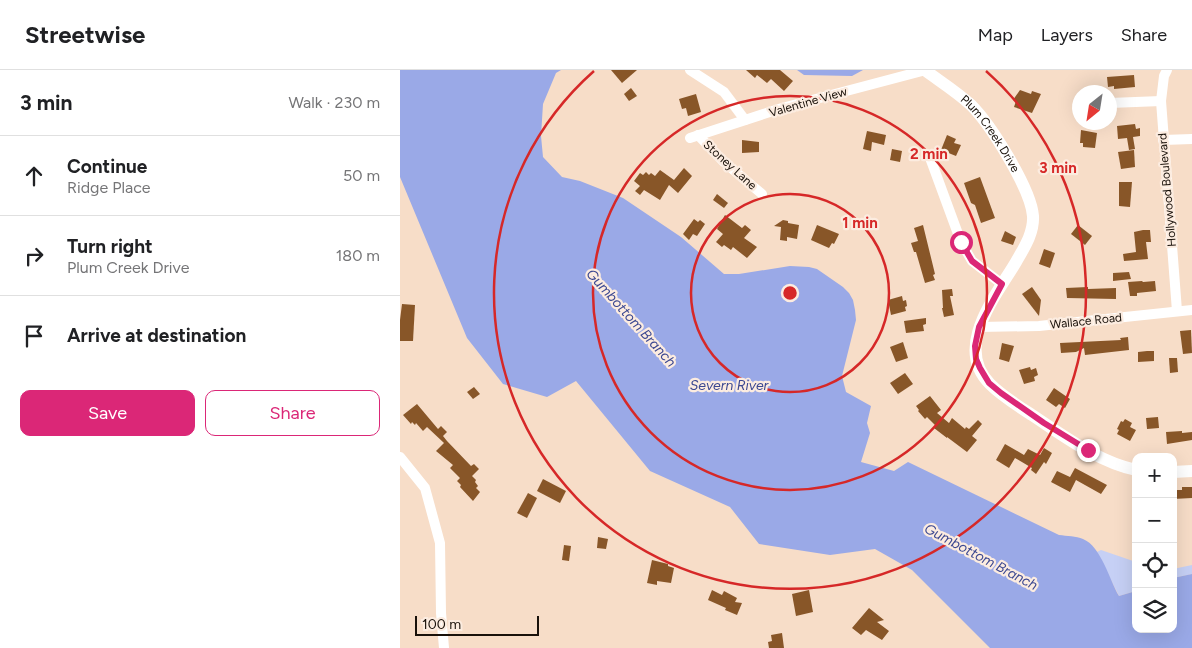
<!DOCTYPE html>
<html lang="en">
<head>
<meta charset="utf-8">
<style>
  :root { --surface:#fff; --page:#f2f2f2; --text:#202124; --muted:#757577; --line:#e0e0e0; --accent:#db2777 }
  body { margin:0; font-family:Figtree,sans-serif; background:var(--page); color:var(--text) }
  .controls { position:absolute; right:15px; bottom:15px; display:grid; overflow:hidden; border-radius:10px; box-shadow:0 5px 20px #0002 }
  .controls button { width:45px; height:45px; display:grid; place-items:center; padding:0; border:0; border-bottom:1px solid var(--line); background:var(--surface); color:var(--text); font:25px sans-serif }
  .compass { position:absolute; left:672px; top:15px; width:45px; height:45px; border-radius:50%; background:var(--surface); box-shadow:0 5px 20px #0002; rotate:210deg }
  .scale { position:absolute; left:15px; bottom:12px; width:124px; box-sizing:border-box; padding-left:5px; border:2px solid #19110a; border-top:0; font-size:14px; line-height:18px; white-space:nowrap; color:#19110a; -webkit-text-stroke:4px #fcece0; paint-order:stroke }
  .stop { position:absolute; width:15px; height:15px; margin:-11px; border:4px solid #db2777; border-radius:50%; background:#fff }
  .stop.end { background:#db2777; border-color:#fff; box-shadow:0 1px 5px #0008 }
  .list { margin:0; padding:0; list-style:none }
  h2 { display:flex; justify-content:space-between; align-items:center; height:65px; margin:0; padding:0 20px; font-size:21px }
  h2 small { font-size:16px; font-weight:400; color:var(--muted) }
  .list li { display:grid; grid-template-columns:32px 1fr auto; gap:15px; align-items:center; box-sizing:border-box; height:80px; padding:0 20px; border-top:1px solid var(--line) }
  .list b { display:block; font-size:19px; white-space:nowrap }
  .list p { margin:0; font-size:16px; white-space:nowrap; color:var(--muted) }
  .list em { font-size:16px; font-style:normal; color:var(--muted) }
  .actions { display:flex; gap:10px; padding:15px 20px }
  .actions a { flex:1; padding:11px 0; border:1px solid var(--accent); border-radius:10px; text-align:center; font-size:18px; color:var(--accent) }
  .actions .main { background:var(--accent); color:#fff }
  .icon { flex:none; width:28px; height:28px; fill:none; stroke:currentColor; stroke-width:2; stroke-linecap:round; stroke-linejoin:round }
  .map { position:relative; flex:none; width:792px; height:578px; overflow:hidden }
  header { display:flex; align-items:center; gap:30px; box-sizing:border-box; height:70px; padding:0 25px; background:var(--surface); border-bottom:1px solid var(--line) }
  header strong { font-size:24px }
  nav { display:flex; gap:28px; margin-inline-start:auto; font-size:18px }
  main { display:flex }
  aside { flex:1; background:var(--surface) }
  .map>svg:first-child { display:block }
  .green { fill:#c6d0f5 }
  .water { fill:#9aa9e7 }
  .building { fill:#885628 }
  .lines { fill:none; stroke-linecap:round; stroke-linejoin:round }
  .minor { stroke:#fff; stroke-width:10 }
  .tertiary { stroke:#fff; stroke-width:12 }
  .route { stroke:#db2777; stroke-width:6 }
  .ring { fill:none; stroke:#d62828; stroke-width:2.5 }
  .labels { text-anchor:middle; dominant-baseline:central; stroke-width:4.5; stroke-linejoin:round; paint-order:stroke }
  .street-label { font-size:12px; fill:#19110a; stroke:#fcece0 }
  .water-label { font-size:14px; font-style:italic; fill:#3c4891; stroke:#fcece0 }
  .centre { fill:#d62828; stroke:#fcece0; stroke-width:2.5 }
  .ring-label { font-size:15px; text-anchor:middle; font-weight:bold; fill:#d62828; stroke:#fcece0; stroke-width:4.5; stroke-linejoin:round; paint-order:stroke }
</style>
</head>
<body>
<header>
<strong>Streetwise</strong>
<nav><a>Map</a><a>Layers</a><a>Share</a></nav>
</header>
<main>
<aside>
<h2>3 min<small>Walk · 230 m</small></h2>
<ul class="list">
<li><svg class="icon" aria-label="ahead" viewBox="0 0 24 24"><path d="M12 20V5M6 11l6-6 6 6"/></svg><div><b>Continue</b><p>Ridge Place</p></div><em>50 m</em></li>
<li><svg class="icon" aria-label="right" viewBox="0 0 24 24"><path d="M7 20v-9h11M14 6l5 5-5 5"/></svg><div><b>Turn right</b><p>Plum Creek Drive</p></div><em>180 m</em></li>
<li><svg class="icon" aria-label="arrive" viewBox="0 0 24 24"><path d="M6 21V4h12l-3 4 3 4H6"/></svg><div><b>Arrive at destination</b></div></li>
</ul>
<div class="actions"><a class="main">Save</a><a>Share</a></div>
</aside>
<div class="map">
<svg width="792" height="578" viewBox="0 0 792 578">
  <rect width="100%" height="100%" fill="#f7ddc8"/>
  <g class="green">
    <polygon points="701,480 736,492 736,521 719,526 697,482"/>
    <polygon points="792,495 792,504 773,508 773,499"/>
  </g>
  <g class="water">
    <path d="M 0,0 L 161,0 L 156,3 L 143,34 L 141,66 L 143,87 L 162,107 L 180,111 L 223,128 L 281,167 L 324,204 L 339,204 L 390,196 L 409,197 L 417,199 L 443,217 L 449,223 L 453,230 L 455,240 L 456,250 L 442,306 L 446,322 L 471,336 L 467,353 L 470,363 L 461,392 L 494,401 L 508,392 L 659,465 C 667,466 676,466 683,469 C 701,476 710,511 719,526 L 736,521 L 736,559 L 773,559 L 773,508 L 792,504 L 792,578 L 590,578 L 512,500 L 475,479 L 430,485 L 359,474 L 330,437 L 250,401 L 176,311 L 147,327 L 103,314 L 67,268 L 0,107 Z"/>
    <polygon points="397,0 463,0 452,6 404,5"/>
  </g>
  <g class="building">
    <polygon points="211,0 237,0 222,13"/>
    <polygon points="346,0 380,0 393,11 384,21 371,9 367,13 357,5 355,8"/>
    <polygon points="734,5 735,17 714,19 714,16 708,17 707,7"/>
    <polygon points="231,18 237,26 229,31 224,24"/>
    <polygon points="620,20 631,24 632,21 641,24 632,43 614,37 616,31 613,30"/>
    <polygon points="296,24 301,42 288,46 286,38 282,39 279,29"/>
    <polygon points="735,54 736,59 740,58 740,66 733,67 735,79 729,80 727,68 718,69 717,56"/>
    <polygon points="681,60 697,63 695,78 683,77 683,73 680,73"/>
    <polygon points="467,61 486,65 484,75 472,72 471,81 463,79"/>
    <polygon points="547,65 556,69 554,73 561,75 556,86 541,80"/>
    <polygon points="342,70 359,72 359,82 342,83"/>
    <polygon points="492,79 502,81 500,92 490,90"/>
    <polygon points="734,80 735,97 721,99 718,82"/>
    <polygon points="284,98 292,106 278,123 269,115 260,130 244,120 240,125 235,121 240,116 234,111 240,103 243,105 246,102 249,105 251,103 255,106 260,100 274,110"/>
    <polygon points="580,107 595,148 581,153 575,135 571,133 564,113"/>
    <polygon points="719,112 732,112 730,137 719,136"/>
    <polygon points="317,124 328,133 324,138 313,130"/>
    <polygon points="325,145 342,158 345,155 351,160 344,168 357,177 347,188 333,177 331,180 324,175 322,177 316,172 323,164 317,159"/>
    <polygon points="294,149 298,152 300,150 305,154 297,166 293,164 289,170 283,164"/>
    <polygon points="383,150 388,151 388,153 399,155 397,169 387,167 387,171 380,170 381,157 374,156"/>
    <polygon points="417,155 439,164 434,174 432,173 429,178 411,170"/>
    <polygon points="523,155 535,204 533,205 535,210 525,213 516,182 514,182 511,173 518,171 514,158"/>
    <polygon points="678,155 692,166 685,175 671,164"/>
    <polygon points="743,160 750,160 751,172 746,172 748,189 724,191 723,184 736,182 734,162"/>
    <polygon points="605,161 616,167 613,175 601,171"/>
    <polygon points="644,179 655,183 650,198 639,194"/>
    <polygon points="729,202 731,209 713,211 713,203"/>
    <polygon points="742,211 743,212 755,211 756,221 737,223 737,226 730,226 728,212"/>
    <polygon points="632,217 641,230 639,246 622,224"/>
    <polygon points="688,217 688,219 716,218 716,229 667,228 666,218"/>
    <polygon points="552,219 553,226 550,226 554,245 544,247 542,238 543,238 542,220"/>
    <polygon points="502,226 503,231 506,230 507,236 505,237 506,241 491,245 488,230"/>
    <polygon points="2,234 15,235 13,271 0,271 0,250"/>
    <polygon points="526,248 526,254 523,255 524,261 506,263 504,251"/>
    <polygon points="791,260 792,283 783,284 780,261"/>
    <polygon points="728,267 729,280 685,285 684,278 676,282 661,283 660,273 721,270 720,268"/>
    <polygon points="503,272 508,288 496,292 490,277"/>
    <polygon points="602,273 614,276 609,292 599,289"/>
    <polygon points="747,281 754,281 754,291 738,292 738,282"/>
    <polygon points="769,288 777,288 778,302 770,303"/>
    <polygon points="630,297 631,300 636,298 638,305 634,307 635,311 624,314 619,300"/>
    <polygon points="505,303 513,314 498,324 490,313"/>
    <polygon points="74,317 80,324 73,329 67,322"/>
    <polygon points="654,318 670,329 665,338 659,334 656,337 646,330"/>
    <polygon points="530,326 541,340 537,343 549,353 552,348 565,359 566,357 569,359 578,350 582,354 572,366 577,370 567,382 547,367 547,368 534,358 536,356 527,347 525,349 518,341 519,340 516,336"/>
    <polygon points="17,334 38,359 41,356 47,362 43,366 47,371 71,396 74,394 79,399 72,406 76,410 75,412 78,416 76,418 80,422 73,431 60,417 61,415 57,411 60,408 50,398 53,395 36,381 44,373 27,357 23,361 16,353 15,355 12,352 11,354 3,345"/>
    <polygon points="758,347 759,358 747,359 746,348"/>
    <polygon points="725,349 732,353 730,357 736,360 730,371 717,364 719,360 717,359 721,351 723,352"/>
    <polygon points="782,361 782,363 792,362 792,370 767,374 766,362"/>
    <polygon points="605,374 624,385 628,379 640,385 644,378 652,383 646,394 644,392 636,404 631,400 632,398 615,388 609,398 596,390"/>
    <polygon points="675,398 707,415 701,424 676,410 670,422 651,412 657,401 670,407"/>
    <polygon points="143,409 166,421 160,433 137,421"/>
    <polygon points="782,417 792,417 792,428 773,429 773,420 782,420"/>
    <polygon points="128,423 137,428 127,448 117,443"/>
    <polygon points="198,467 208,469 206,479 197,478"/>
    <polygon points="164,475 171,476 169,491 162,490"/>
    <polygon points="252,490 268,494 268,496 274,498 271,513 257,511 257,515 247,513"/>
    <polygon points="312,520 322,525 324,521 337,528 335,532 342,533 337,545 325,540 326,538 308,530"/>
    <polygon points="409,520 413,542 396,546 392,524"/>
    <polygon points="469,538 484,550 477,552 489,561 482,570 466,560 461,565 452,558"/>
    <polygon points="382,563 384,578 369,578 368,572 372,571 371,565"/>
  </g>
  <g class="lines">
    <g class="minor">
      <polyline points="290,0 324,22 345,50"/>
      <polyline points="767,0 764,6 761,31 777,241"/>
      <polyline points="679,32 680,32"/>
      <polyline points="710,33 761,31"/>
      <polyline points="298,65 324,92 362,124"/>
      <polyline points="290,68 382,38 526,0"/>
      <polyline points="763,70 792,69"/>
      <polyline points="529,85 561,172 572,191 602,214"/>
      <polyline points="579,257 639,256 792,240"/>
      <polyline points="0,387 25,418 40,473 41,543 44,578"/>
    </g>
    <g class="tertiary">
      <path id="s1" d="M 526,1 C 541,12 557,22 571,35 C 591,55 631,119 633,146 C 634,163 624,178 616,192 C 596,226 553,277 590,314 C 602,326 618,336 632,345 C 664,366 698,392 736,400"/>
      <polyline points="773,402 792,401"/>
    </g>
  </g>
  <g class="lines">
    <polyline class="route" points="561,172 572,191 602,214 579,257 575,276 576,289 580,298 589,313 601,323 644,353 688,380"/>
  </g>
  <g class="ring">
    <circle cx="390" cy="223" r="99"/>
    <circle cx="390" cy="223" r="197"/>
    <path d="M586 1A296 296 0 1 1 194 1"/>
  </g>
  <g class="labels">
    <g class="street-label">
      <text transform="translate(408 32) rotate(-16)">Valentine View</text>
      <text stroke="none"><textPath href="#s1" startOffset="91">Plum Creek Drive</textPath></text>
      <text transform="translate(330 95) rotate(42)">Stoney Lane</text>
      <text transform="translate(767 120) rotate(-95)">Hollywood Boulevard</text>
      <text transform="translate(686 251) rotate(-6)">Wallace Road</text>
    </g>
    <g class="water-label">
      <text transform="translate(231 248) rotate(48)">Gumbottom Branch</text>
      <text x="329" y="315">Severn River</text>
      <text transform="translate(581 487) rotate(28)">Gumbottom Branch</text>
    </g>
  </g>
  <circle cx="390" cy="223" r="8" class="centre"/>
  <g class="ring-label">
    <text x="529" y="89">2 min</text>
    <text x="658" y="103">3 min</text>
    <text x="460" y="158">1 min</text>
  </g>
</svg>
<div class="controls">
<button>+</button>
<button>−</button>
<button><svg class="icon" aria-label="locate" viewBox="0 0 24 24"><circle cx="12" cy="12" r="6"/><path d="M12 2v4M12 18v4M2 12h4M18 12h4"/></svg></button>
<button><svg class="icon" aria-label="layers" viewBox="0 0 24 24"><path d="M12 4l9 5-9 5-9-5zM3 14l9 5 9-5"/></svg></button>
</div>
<svg class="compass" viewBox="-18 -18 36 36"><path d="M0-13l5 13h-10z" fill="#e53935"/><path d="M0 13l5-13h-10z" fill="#757577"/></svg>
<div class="scale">100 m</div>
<div class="stop" style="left:561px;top:172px"></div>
<div class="stop end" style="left:688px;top:380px"></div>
</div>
</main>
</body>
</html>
